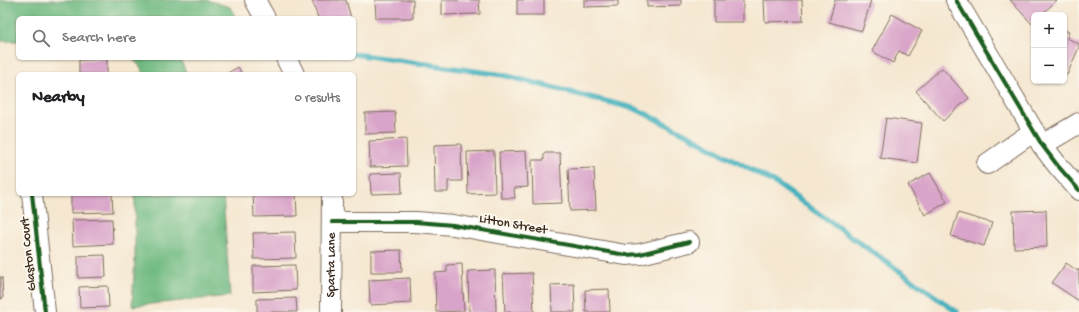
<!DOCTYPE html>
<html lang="en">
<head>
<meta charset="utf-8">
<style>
  :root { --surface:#fff; --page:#f2f2f2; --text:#202124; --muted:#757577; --line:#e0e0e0 }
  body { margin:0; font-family:"Gochi Hand",sans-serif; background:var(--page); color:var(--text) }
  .controls { position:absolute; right:12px; top:12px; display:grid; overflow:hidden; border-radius:6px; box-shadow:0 1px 3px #0004 }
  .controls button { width:36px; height:36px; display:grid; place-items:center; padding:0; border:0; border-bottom:1px solid var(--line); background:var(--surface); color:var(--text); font:20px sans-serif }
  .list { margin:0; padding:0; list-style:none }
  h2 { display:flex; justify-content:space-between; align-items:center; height:52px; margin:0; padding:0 16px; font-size:17px }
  h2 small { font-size:13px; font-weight:400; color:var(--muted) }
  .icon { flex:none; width:22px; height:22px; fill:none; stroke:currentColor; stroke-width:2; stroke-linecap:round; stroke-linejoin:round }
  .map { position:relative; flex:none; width:1079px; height:312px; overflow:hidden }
  .search { position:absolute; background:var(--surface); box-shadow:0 1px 3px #0004; left:16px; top:16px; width:340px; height:44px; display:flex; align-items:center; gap:10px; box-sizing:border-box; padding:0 14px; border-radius:6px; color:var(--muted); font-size:15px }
  .panel { position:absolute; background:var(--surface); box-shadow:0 1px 3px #0004; left:16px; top:72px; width:340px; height:124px; border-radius:6px }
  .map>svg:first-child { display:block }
  .forest { fill:#70ba81; stroke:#567250 }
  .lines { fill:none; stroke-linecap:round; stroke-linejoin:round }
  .stream { stroke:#42b1bd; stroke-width:5.5 }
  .building { fill:#d9a4c9 }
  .street-casing { stroke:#7c6c5c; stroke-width:22 }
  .street { stroke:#fff; stroke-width:20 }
  .cycleway-casing { stroke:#fbf7ec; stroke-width:6 }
  .cycleway { stroke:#1b5e20; stroke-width:4 }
  .labels { text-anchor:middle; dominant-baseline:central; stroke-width:4; stroke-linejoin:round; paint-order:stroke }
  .street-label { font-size:13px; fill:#3b2a1e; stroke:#fbf7ec }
</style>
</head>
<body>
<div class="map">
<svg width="1079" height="312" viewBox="0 0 1079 312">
  <rect width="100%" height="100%" fill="#fbf7ec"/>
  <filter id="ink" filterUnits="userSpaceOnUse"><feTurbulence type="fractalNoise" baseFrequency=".025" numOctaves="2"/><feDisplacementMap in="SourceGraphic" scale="8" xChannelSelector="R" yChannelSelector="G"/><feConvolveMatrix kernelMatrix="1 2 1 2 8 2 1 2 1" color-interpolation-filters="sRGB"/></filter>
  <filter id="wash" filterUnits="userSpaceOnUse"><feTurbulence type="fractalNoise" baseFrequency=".012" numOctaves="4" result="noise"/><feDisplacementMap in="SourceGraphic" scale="16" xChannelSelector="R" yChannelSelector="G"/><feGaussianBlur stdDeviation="0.9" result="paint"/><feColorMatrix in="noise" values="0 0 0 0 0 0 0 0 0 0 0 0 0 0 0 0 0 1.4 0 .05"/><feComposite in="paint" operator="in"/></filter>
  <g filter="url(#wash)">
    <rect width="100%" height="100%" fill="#f5e7d0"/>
    <g class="forest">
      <polygon points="0,0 207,0 230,7 236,18 18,18 18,41 0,41"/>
      <polygon points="131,58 190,58 181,61 187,74 144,74 140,66"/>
      <polygon points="135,194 223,194 230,296 132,306 135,258"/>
    </g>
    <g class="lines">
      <polyline class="stream" points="354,54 503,75 636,109 692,137 777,184 957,312"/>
    </g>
    <g id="blocks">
      <g class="building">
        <polygon points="312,0 346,0 351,18 318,18"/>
        <polygon points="375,0 413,0 413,18 376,18"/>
        <polygon points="442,0 479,0 480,14 442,15"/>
        <rect x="517" y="0" width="27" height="15"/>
        <polygon points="584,0 618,0 618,6 584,7"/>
        <polygon points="647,0 681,0 681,6 647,7"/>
        <rect x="714" y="0" width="29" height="22"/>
        <polygon points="764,0 802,0 803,21 765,22"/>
        <polygon points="835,0 871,0 862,31 829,22"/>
        <polygon points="1010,0 1057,0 1041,15 1034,15 1034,21 1032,24"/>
        <polygon points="892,14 922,31 908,56 899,51 893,63 872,51"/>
        <polygon points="1064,30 1069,32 1067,38 1079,44 1079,47 1067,75 1064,74"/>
        <polygon points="107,59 107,74 79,74 79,60"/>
        <polygon points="238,67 242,74 226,74"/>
        <polygon points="942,68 969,98 943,121 916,91"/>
        <polygon points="395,112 396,133 365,134 365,113"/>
        <polygon points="886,118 922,123 917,163 880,158"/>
        <polygon points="406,139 407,166 370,167 369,141"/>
        <polygon points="461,144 462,181 448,181 448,192 435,192 434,145"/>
        <polygon points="494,151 495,193 468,194 467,152"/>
        <polygon points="526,151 528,187 514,188 515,198 501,198 499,152"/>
        <polygon points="544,153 560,153 562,203 533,204 532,160 544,160"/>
        <polygon points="594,168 596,210 570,211 568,169"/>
        <polygon points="401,173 402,193 371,194 370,174"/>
        <polygon points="930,173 947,202 925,215 908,185"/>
        <polygon points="71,194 112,194 113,212 71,213"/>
        <polygon points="253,194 296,194 297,216 254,217"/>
        <polygon points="1046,210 1047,247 1014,248 1013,211"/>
        <polygon points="958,213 992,223 984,246 951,236"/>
        <polygon points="112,219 113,244 73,246 72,220"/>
        <polygon points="295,232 296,258 254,259 253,233"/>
        <polygon points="401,250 402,272 371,272 371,251"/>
        <polygon points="105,255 106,277 78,278 78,256"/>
        <polygon points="1066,263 1078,271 1079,269 1079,301 1052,283"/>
        <polygon points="462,264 464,311 436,312 435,273 447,272 447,265"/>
        <polygon points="295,265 296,290 253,292 253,266"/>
        <polygon points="495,270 496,312 469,312 468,271"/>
        <polygon points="532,273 534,312 505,312 503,274"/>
        <polygon points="0,277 2,277 3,298 0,299"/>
        <polygon points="410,278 411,303 370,305 369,280"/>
        <polygon points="574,284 575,312 552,312 551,285"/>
        <polygon points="108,286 109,307 80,308 79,287"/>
        <polygon points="609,289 610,312 586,312 585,290"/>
        <polygon points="296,298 297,312 257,312 257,299"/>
      </g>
    </g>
  </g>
  <g filter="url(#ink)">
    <use href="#blocks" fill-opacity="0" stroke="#7c6c5c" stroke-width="1"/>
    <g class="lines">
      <g class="street-casing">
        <g id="street">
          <polyline points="255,0 265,18"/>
          <polyline points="956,0 1042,145 1058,166 1079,190"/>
          <polyline points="286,58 294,74"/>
          <polyline points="1042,145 1079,123"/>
          <polyline points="987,164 1034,131"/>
          <polyline points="32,194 45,312"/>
          <polyline points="332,222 416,222 453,225 626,255 640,254 689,242"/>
          <path id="s1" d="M 331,312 L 332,194"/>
        </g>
      </g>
      <use href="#street" class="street"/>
      <g class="cycleway-casing">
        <g id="cycleway">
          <polyline points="956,0 1042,145 1058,166 1079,190"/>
          <polyline points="32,194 45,312"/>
          <polyline points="332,222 416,222 453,225 626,255 640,254 689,242"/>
        </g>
      </g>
      <use href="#cycleway" class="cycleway"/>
    </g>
  </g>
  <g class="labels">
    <g class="street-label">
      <text transform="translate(513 225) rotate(10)">Litton Street</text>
      <text transform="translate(29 254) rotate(-96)">Glaston Court</text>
      <text stroke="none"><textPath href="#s1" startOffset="47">Sparta Lane</textPath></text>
    </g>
  </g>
</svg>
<div class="controls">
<button>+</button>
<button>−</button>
</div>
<div class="search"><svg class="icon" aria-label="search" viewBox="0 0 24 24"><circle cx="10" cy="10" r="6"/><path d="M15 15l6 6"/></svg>Search here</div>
<section class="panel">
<h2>Nearby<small>0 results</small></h2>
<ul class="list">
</ul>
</section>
</div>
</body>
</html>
